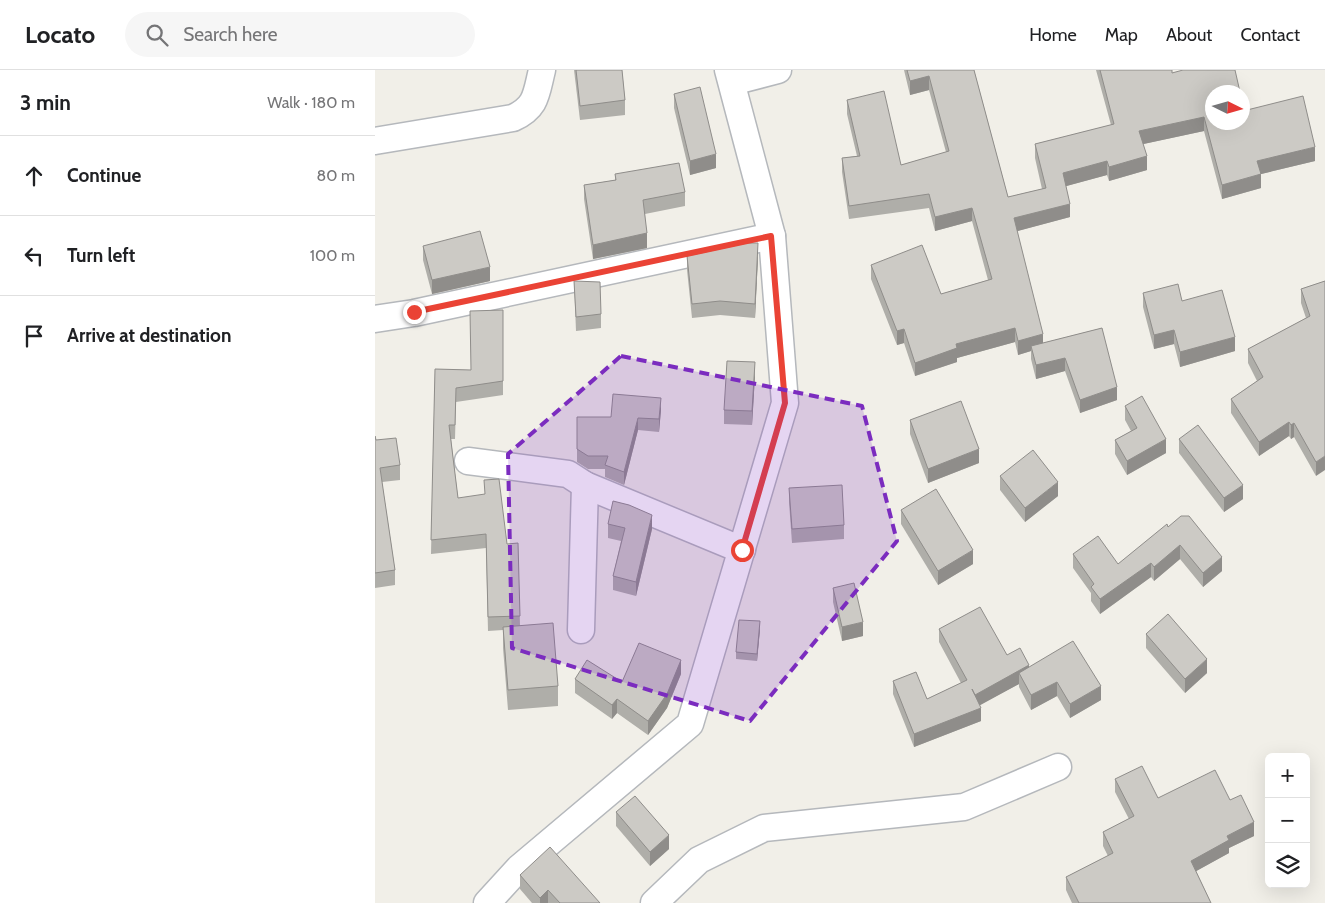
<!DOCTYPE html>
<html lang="en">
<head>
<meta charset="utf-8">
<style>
  :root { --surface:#fff; --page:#f6f6f6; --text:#202124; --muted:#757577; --line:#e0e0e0 }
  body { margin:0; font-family:Cabin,sans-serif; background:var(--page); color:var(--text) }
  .controls { position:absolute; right:15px; bottom:15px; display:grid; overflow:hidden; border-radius:8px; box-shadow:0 5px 20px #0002 }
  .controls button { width:45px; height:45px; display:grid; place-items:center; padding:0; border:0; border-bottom:1px solid var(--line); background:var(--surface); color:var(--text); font:25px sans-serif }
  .compass { position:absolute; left:830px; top:15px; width:45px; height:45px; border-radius:50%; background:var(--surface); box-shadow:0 5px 20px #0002; rotate:95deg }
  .stop { position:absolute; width:15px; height:15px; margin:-11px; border:4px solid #ea4335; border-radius:50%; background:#fff }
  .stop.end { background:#ea4335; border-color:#fff; box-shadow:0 1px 5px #0008 }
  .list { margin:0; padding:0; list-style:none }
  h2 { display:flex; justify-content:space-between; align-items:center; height:65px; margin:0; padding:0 20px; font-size:21px }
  h2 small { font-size:16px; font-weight:400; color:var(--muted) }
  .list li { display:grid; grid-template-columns:32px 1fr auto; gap:15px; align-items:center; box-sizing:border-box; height:80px; padding:0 20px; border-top:1px solid var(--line) }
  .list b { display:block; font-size:19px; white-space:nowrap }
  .list em { font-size:16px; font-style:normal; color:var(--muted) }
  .icon { flex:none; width:28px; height:28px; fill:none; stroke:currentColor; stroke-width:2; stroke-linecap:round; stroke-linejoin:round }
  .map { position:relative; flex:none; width:950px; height:833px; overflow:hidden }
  header { display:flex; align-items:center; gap:30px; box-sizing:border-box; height:70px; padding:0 25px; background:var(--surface); border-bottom:1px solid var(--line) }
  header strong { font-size:24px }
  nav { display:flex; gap:28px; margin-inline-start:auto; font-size:18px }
  .search { width:350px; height:45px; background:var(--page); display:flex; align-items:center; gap:12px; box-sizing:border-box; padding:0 18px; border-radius:28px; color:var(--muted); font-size:19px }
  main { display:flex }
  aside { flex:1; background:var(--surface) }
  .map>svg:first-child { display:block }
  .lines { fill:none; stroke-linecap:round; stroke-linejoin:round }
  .minor-casing { stroke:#b5b8bc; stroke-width:29 }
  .minor { stroke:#fff; stroke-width:26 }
  .wall { fill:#afaea9 }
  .shaded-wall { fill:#8f8d8a }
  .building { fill:#cccac5; stroke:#8f8d8a }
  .route { stroke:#ea4335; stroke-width:6 }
  .marked { fill:#7b2cbf; fill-opacity:0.2; stroke:#7b2cbf; stroke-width:4; stroke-dasharray:10 6; stroke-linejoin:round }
</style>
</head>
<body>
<header>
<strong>Locato</strong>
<div class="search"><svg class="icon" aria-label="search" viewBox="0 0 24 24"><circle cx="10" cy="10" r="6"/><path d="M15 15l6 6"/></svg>Search here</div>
<nav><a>Home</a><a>Map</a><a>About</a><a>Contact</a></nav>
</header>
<main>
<aside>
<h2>3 min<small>Walk · 180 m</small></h2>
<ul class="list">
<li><svg class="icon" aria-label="ahead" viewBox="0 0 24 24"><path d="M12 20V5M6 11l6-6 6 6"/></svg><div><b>Continue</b></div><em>80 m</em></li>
<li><svg class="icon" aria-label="left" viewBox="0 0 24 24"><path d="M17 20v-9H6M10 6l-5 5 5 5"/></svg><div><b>Turn left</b></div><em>100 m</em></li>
<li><svg class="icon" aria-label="arrive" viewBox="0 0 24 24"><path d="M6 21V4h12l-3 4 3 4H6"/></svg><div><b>Arrive at destination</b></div></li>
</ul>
</aside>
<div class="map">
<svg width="950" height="833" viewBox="0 0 950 833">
  <rect width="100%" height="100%" fill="#f1efe8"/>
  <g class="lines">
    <g class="minor-casing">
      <g id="minor">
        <polyline points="357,12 403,0"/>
        <path d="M 0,71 L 138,48 C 162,37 161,24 167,0"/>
        <polyline points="0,249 39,243 397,166"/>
        <polyline points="93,391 193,404 210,415 367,480"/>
        <polyline points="206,560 210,415"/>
        <polyline points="112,833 144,798 315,654 410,333 397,166 353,0"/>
        <polyline points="279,833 324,790 389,758 589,737 683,697"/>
      </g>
    </g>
    <use href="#minor" class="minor"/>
  </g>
  <g class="wall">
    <polygon points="199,0 247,0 250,30 250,45 205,50"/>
    <polygon points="529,0 599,0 633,127 667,119 660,88 660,74 736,55 721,0 797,0 797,3 868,41 940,91 886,104 886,118 847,129 829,61 768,74 772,100 734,111 732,105 691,116 695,147 642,161 668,273 727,258 742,330 705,343 690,301 661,309 656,289 656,281 643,285 640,272 582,288 582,292 540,306 529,273 522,275 496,209 496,195 566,224 613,210 597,151 560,161 554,138 474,149 467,102 467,88 482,86 472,44 472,30 526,95 571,82 554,20 535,25"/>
    <polygon points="299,24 341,98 315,105 299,38"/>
    <polygon points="240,104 310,122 310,136 270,144 272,178 218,189 209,129 209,115 240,110"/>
    <polygon points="48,176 115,211 57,224 48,190"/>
    <polygon points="312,186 383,187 380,248 345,245 317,248 312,200"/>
    <polygon points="199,211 226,244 226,258 201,261"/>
    <polygon points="950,211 941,406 919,367 916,369 914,366 884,386 856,343 856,329 882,311 873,293 873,279 931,248 926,233 926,219"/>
    <polygon points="768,223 807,231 860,281 805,297 799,274 779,279 768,237"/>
    <polygon points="128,240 128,325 81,332 80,369 76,369 83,428 132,474 143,473 145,556 183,616 183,636 133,640 128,578 128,560 113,561 111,478 56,484 60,299 96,300"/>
    <polygon points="380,306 377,355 349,354 349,340"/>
    <polygon points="750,336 791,383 752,405 740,384 740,370 756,361 750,350"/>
    <polygon points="286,340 284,362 263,360 249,415 230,407 230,399 213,399 202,392 202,347 236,347"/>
    <polygon points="535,350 604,393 553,413 535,364"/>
    <polygon points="0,366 1,370 25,395 25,410 7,412 20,500 20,515 0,518"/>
    <polygon points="804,369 868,429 849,442 804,383"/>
    <polygon points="625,406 683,426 650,452 625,420"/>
    <polygon points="414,418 469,455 469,469 417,473 414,432"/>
    <polygon points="526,440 598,494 563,515 526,454"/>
    <polygon points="233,454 277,459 261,526 238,520 238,506 246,471 233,468"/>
    <polygon points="793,457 847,501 828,517 805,489 779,511 776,507 725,544 716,531 716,523 698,498 698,484 743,494"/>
    <polygon points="458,518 488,566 467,571 458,532"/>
    <polygon points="385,559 382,591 361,589 361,582"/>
    <polygon points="564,559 632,585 654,597 726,630 695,648 682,626 656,640 644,617 644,614 604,635 606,651 539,677 518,624 518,611 552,629 586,613 564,572"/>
    <polygon points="771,564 832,603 810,623 771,578"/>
    <polygon points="306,604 292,638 273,665 242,643 237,649 200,623 200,609 247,612"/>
    <polygon points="740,709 783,728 855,730 879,766 854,778 854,783 821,801 836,833 697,833 691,820 691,807 733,786 728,776 728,762 754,749 740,722"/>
    <polygon points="241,742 294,779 275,796 241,756"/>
    <polygon points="145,805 225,833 157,833 145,819"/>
  </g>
  <g class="shaded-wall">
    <polygon points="554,6 554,20 535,25 535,11"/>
    <polygon points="829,47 829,61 764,75 764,61"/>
    <polygon points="940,77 940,91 882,105 882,91"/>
    <polygon points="341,84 341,98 315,105 315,91"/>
    <polygon points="772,86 772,100 734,111 734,97"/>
    <polygon points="732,91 732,105 688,117 688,103"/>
    <polygon points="886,104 886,118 847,129 847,115"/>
    <polygon points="695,134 695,147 639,162 639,148"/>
    <polygon points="597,138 597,151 560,161 560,147"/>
    <polygon points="272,163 272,178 218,189 218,175"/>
    <polygon points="383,173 383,187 380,248 380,234"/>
    <polygon points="115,197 115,211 57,224 57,210"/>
    <polygon points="640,258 640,272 582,288 582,292 540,306 540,293 581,274"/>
    <polygon points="529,259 529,273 522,275 522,261"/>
    <polygon points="799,260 799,274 779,279 779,265"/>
    <polygon points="668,264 668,278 656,276 656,281 643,285 643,271"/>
    <polygon points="860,267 860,281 805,297 805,282"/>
    <polygon points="690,288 690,301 661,309 661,295"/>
    <polygon points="380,292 380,306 377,355 377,341"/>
    <polygon points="742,317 742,330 705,343 705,330"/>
    <polygon points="286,328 286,340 284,362 284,349"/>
    <polygon points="263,348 263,360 249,415 249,402"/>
    <polygon points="914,352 914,366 884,386 884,372"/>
    <polygon points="919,353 919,367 916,369 916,355"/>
    <polygon points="791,369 791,383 752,405 752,391"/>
    <polygon points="604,379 604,393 553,413 553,399"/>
    <polygon points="950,386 950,400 941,406 941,392"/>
    <polygon points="683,412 683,426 650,452 650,438"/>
    <polygon points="868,415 868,429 849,442 849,428"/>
    <polygon points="277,445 277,459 261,526 261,512"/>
    <polygon points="805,475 805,489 779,511 779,497"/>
    <polygon points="598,480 598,494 563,515 563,501"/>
    <polygon points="847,487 847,501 828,517 828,503"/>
    <polygon points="776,493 776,507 725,544 725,529"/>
    <polygon points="385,551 385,559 382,591 382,584"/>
    <polygon points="488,552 488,566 467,571 467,557"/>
    <polygon points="832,589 832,603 810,623 810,609"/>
    <polygon points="306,590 306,604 292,638 273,665 273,651"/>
    <polygon points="654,595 654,608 644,603 644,614 600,638 600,625"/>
    <polygon points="682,612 682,626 656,640 656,625"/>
    <polygon points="726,616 726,630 695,648 695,634"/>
    <polygon points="242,629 242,643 237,649 237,635"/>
    <polygon points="606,638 606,651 539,677 539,664"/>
    <polygon points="879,752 879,766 854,778 854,783 816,804 816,791 852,766"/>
    <polygon points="294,765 294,779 275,796 275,782"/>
    <polygon points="173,820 173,833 165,833 165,828"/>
  </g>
  <g class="building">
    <polygon points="201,0 247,0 250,30 205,36"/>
    <polygon points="532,0 599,0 633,127 671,118 660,74 739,54 725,0 797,0 797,3 808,0 860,0 865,22 838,22 838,52 868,52 868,37 868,41 928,26 940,77 882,91 886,104 847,115 829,47 764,61 772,86 734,97 732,91 688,103 695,134 639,148 668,264 643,271 640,258 581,274 582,278 540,293 529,259 522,261 496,195 547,175 566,224 617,209 597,138 560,147 554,124 474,136 467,88 485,86 472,30 509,21 526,95 574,81 554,6 535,11"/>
    <polygon points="325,17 341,84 315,91 299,24"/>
    <polygon points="304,93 310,122 268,130 272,163 218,175 209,115 241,110 240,104"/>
    <polygon points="105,161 115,197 57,210 48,176"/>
    <polygon points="372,173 383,173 380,234 345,231 317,234 312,186"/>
    <polygon points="199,211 225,212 226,244 201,247"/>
    <polygon points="950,211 950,386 941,392 919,353 916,355 914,352 884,372 856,329 888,307 873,279 935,246 926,219"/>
    <polygon points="803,214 807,231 847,220 860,267 805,282 799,260 779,265 768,223"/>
    <polygon points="128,240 128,311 81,318 80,355 74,355 83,428 110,424 109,410 124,409 132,474 143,473 145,546 113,547 111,464 56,470 60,299 96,300 95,241"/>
    <polygon points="727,258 742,317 705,330 690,288 661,295 656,276"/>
    <polygon points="352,291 380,292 377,341 349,340"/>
    <polygon points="238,324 286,328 284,349 263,348 249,402 230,395 233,386 213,386 202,379 202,347 236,347"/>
    <polygon points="767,326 791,369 752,391 740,370 762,358 750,336"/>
    <polygon points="586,331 604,379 553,399 535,350"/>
    <polygon points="823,355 868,415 849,428 804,369"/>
    <polygon points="0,366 1,370 21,368 25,395 5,398 20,500 0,503"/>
    <polygon points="658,380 683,412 650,438 625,406"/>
    <polygon points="467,415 469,455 417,459 414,418"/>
    <polygon points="561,419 598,480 563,501 526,440"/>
    <polygon points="238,431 254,435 277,445 261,512 238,506 250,458 233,454"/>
    <polygon points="806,446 814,446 847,487 828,503 805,475 779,497 776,493 725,529 716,517 719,514 698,484 723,466 743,494 792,454 793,457"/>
    <polygon points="479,513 488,552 467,557 458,518"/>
    <polygon points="605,537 632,585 645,578 654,595 600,625 597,619 606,638 539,664 518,611 541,602 552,629 592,610 564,559"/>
    <polygon points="793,544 832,589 810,609 771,564"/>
    <polygon points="364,550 385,551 382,584 361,582"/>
    <polygon points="178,553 183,616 133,620 128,557"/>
    <polygon points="698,571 726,616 695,634 682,612 656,625 644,603"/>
    <polygon points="264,573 306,590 292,624 273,651 242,629 237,635 200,609 212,590 247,612"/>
    <polygon points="767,696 783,728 840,700 855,730 866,725 879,752 852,766 854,770 816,791 836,833 704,833 691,807 738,783 728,762 759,746 740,709"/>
    <polygon points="260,726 294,765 275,782 241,742"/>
    <polygon points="175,777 225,833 185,833 173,820 165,828 145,805"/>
  </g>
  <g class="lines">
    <polyline class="route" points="39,242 396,166 410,333 367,480"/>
  </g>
  <path class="marked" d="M 246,286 L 487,336 L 522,471 L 375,651 L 137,578 L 133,384 Z"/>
</svg>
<div class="controls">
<button>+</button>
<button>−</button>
<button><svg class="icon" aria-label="layers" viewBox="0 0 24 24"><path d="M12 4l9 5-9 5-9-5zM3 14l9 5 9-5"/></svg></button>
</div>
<svg class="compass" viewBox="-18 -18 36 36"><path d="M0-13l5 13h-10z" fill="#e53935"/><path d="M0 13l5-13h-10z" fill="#757577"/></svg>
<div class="stop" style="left:367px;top:480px"></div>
<div class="stop end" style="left:39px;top:242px"></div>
</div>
</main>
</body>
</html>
